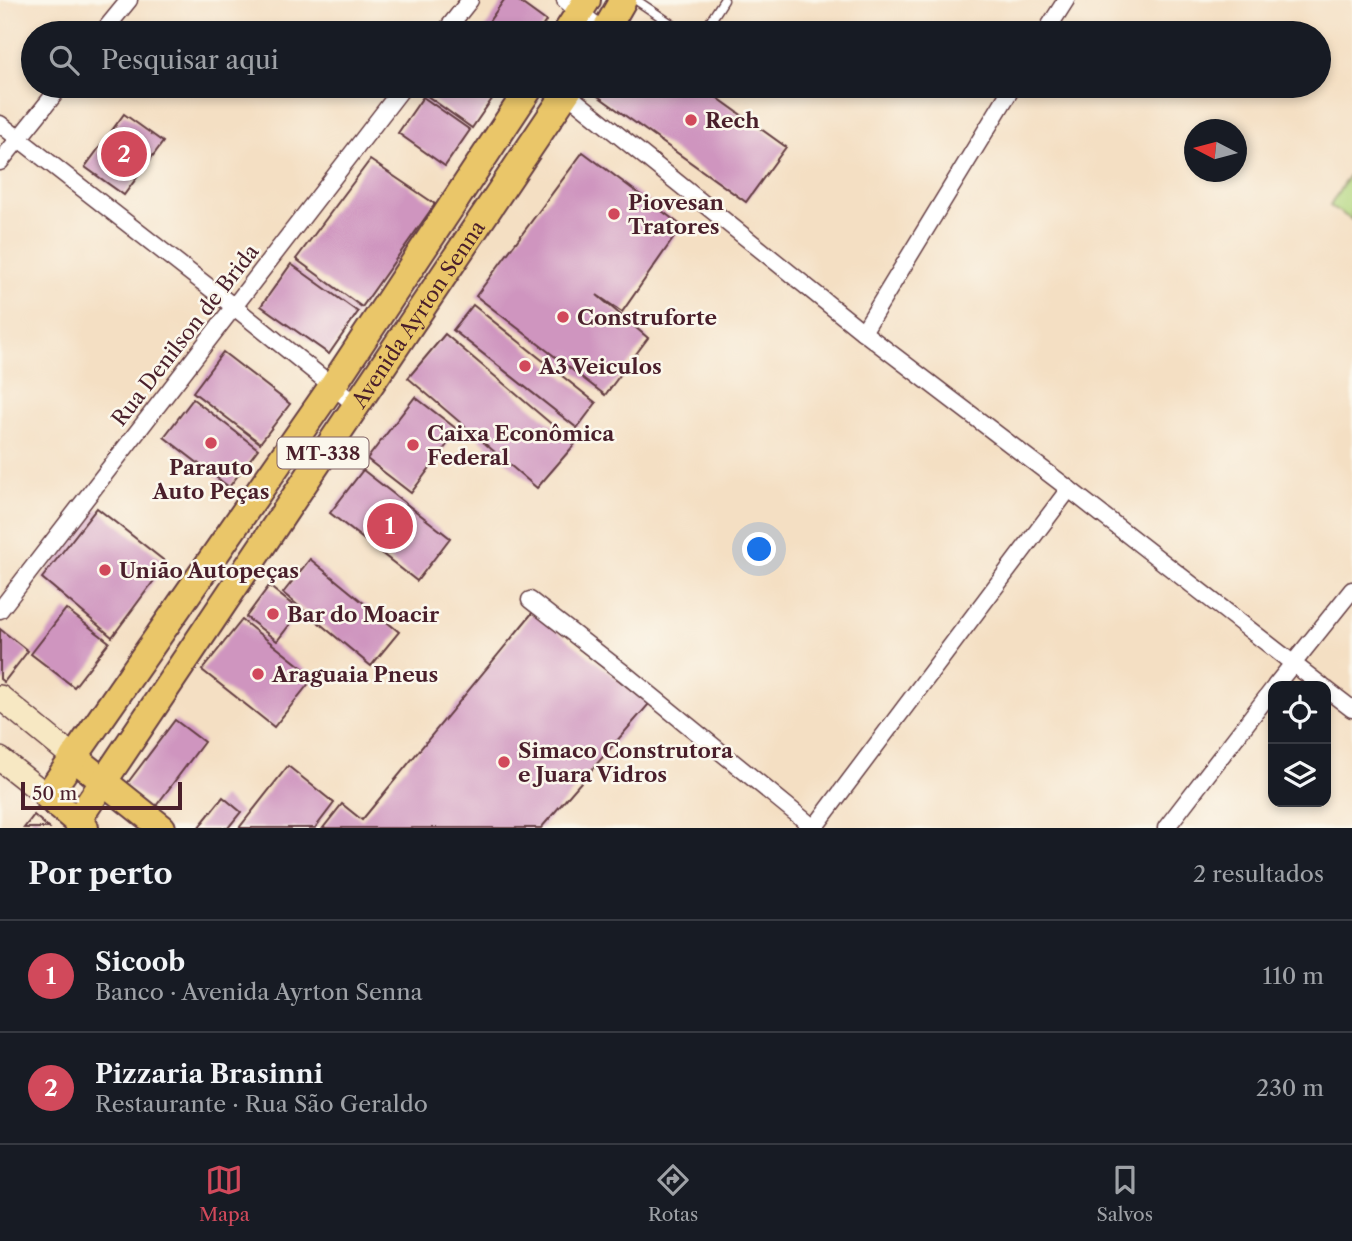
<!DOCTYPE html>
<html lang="pt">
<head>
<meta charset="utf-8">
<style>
  :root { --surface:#171b24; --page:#20242c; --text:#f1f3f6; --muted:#9ea1a6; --line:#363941; --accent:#d1495b }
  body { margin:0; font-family:"Libre Caslon Text",serif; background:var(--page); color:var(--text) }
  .controls { position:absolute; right:21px; bottom:21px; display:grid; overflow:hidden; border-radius:14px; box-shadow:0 4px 10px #0003 }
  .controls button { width:63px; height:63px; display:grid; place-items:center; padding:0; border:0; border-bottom:2px solid var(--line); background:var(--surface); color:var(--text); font:35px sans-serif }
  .compass { position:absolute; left:1184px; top:119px; width:63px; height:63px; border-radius:50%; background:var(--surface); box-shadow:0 4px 10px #0003; rotate:276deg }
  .scale { position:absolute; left:21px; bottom:18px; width:161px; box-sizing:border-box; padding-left:7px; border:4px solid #4a1f2b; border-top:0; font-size:19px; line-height:24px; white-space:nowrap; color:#4a1f2b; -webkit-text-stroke:5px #fbf7ec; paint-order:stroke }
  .you { position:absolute; left:760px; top:550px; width:24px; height:24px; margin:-18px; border:5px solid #fff; border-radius:50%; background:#1a73e8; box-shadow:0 0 0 10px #1a73e833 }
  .badge { display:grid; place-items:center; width:46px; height:46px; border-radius:50%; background:var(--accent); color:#fff; font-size:23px; font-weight:700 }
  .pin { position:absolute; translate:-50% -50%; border:4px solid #fff; box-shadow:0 2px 7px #0006 }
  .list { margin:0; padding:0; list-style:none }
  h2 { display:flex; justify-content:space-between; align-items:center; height:91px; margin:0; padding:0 28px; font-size:30px }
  h2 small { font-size:23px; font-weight:400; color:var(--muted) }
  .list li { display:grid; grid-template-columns:46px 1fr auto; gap:21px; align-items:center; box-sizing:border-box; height:112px; padding:0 28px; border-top:2px solid var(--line) }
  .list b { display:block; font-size:26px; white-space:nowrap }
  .list p { margin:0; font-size:23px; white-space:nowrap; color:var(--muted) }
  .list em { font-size:23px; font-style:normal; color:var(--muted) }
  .icon { flex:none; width:38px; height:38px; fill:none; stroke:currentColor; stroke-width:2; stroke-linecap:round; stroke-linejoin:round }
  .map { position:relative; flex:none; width:1352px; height:828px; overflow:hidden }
  .search { position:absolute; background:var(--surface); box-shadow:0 4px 10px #0003; left:21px; right:21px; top:21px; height:77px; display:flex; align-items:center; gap:18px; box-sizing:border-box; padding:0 24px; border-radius:38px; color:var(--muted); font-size:26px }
  .sheet { height:315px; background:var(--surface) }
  nav { display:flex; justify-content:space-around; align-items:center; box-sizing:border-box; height:98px; border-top:2px solid var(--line); background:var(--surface); font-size:19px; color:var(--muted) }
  nav a { display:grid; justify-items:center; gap:4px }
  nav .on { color:var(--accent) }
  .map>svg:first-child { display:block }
  .green { fill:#b3d780; stroke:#7e7b56; stroke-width:2 }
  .building { fill:#cf95bf }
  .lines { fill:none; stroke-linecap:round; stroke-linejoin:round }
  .lane-casing { stroke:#643c42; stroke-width:11 }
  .street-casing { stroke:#643c42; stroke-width:19 }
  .secondary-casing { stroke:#643c42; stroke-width:26 }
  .primary-casing { stroke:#643c42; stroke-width:30 }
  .lane { stroke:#fff; stroke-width:8 }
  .street { stroke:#fff; stroke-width:16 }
  .secondary { stroke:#f7e8c3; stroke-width:23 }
  .primary { stroke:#eac669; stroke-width:26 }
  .poi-dot { fill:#d1495b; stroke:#fbf7ec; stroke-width:2.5 }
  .labels { text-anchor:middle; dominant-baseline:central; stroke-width:5; stroke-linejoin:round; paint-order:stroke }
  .shield { fill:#fbf7ec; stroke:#7f6065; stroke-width:2 }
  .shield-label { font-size:19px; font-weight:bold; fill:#4a1f2b }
  .poi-label { font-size:21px; font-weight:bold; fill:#4a1f2b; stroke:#fbf7ec; text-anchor:start }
  .street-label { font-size:21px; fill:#4a1f2b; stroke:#fbf7ec }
</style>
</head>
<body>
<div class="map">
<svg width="1352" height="828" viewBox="0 0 1352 828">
  <rect width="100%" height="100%" fill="#fbf7ec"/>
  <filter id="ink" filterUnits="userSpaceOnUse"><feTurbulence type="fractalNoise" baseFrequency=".0143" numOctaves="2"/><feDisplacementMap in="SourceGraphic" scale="14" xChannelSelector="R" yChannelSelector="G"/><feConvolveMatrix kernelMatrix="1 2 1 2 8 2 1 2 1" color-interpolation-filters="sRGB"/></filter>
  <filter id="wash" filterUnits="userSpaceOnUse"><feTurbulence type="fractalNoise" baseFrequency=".00686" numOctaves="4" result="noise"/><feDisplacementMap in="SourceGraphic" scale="28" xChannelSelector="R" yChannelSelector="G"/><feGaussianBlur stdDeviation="1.57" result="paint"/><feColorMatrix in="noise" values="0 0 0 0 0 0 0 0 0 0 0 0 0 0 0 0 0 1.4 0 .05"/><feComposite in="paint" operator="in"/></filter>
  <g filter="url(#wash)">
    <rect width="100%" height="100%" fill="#f4dfc3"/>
    <polygon class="green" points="1352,170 1352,220 1330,206"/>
    <g id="blocks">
      <g class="building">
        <polygon points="504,0 517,0 546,21 538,33 481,33"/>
        <polygon points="432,86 501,86 472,128 426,95"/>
        <polygon points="601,86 701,86 786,147 746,202 595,94"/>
        <polygon points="423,97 470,130 445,166 398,133"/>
        <polygon points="124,114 163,142 124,195 85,167"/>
        <polygon points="583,152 682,226 622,312 597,295 648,338 605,395 476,296"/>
        <polygon points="370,160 435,204 362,307 296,259"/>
        <polygon points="291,264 358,312 329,354 261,306"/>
        <polygon points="473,305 596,403 577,428 453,330"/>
        <polygon points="445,334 575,444 537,488 408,378"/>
        <polygon points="223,352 290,404 260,443 193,392"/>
        <polygon points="415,397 458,430 411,493 367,459"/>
        <polygon points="193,399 258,449 229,487 164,437"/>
        <polygon points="363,470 450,538 417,581 330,513"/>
        <polygon points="97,508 167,563 112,637 42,578"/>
        <polygon points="310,559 399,632 371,666 283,593"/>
        <polygon points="269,586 300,611 277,641 246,617"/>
        <polygon points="66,609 109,642 74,687 31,654"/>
        <polygon points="533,612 649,704 541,828 323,828 342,804 362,820"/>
        <polygon points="242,620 314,677 274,727 202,670"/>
        <polygon points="0,629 28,651 4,682 0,679"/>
        <polygon points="175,720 204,742 156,806 126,785"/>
        <polygon points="288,766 334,803 315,828 239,828"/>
        <polygon points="223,797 241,812 228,828 198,828"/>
        <polygon points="34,815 49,828 24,828"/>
      </g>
    </g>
  </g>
  <g filter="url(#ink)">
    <use href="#blocks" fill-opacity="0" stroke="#643c42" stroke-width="2"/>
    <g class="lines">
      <g class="lane-casing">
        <g id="lane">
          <polyline points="636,0 685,33"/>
          <polyline points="703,33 724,0"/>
        </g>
      </g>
      <g class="street-casing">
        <g id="street">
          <polyline points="565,0 604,32"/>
          <polyline points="102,33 129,0"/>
          <polyline points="444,33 470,0"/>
          <polyline points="1045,33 1066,0"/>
          <polyline points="561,89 863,332 1069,489 1322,686"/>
          <polyline points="0,124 233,306 356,405"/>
          <polyline points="0,162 61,86"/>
          <polyline points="863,332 1013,86"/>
          <polyline points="530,600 625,674 814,828"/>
          <polyline points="0,610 404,86"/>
          <polyline points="1275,686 1352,590"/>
          <polyline points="1326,689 1352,709"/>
          <polyline points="814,828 1069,489"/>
          <polyline points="1166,828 1273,689"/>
        </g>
      </g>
      <g class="secondary-casing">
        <g id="secondary">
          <polyline points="0,697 73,757"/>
          <polyline points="0,759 47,796"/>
        </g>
      </g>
      <g class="primary-casing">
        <g id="primary">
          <polyline points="566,33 587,0"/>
          <polyline points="604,33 623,0"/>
          <polyline points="73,757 162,828"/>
          <path id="s1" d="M 77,821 L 571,86"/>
          <polyline points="85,828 47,796 333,385 531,86"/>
        </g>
      </g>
      <use href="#lane" class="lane"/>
      <use href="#street" class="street"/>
      <use href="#secondary" class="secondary"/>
      <use href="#primary" class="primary"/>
    </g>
  </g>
  <g class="poi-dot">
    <circle cx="691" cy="120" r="7"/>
    <circle cx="614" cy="214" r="7"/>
    <circle cx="563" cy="317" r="7"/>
    <circle cx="525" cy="366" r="7"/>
    <circle cx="211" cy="443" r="7"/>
    <circle cx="413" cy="445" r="7"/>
    <circle cx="105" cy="570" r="7"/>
    <circle cx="273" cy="614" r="7"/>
    <circle cx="258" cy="674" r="7"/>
    <circle cx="504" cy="762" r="7"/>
  </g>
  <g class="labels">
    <rect class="shield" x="277.5" y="437.5" width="91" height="31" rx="5"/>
    <g class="shield-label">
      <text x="323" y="453">MT-338</text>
    </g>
    <g class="poi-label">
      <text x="705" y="120">Rech</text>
      <text x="628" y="202">Piovesan<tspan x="628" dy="24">Tratores</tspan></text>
      <text x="577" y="317">Construforte</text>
      <text x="539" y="366">A3 Veiculos</text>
      <text x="427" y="433">Caixa Econômica<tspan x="427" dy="24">Federal</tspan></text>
      <text x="211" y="467" text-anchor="middle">Parauto<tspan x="211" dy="24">Auto Peças</tspan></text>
      <text x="119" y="570">União Autopeças</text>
      <text x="287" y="614">Bar do Moacir</text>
      <text x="272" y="674">Araguaia Pneus</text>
      <text x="518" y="750">Simaco Construtora<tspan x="518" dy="24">e Juara Vidros</tspan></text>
    </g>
    <g class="street-label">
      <text stroke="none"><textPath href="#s1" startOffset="611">Avenida Ayrton Senna</textPath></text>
      <text transform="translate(185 335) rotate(-52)">Rua Denilson de Brida</text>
    </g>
  </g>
</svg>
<div class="controls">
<button><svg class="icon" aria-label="locate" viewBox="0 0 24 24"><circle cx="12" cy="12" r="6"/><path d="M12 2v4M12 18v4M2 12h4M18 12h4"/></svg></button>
<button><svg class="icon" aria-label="layers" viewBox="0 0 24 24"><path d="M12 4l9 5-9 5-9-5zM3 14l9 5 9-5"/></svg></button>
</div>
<svg class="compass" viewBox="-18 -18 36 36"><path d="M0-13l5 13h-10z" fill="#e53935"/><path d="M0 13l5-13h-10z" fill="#9ea1a6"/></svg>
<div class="scale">50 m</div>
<div class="you"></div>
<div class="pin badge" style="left:390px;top:526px">1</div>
<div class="pin badge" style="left:124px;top:154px">2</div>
<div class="search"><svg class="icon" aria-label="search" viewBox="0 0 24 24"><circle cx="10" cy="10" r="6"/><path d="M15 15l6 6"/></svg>Pesquisar aqui</div>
</div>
<section class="sheet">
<h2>Por perto<small>2 resultados</small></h2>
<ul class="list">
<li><span class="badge">1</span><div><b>Sicoob</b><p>Banco · Avenida Ayrton Senna</p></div><em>110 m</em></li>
<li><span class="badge">2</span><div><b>Pizzaria Brasinni</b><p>Restaurante · Rua São Geraldo</p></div><em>230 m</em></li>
</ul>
</section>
<nav>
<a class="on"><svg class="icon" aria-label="map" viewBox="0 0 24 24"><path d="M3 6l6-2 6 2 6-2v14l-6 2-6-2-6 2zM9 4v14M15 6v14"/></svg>Mapa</a>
<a><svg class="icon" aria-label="directions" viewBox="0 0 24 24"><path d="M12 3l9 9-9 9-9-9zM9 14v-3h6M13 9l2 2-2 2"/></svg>Rotas</a>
<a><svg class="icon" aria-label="saved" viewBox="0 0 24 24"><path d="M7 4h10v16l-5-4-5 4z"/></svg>Salvos</a>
</nav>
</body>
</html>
